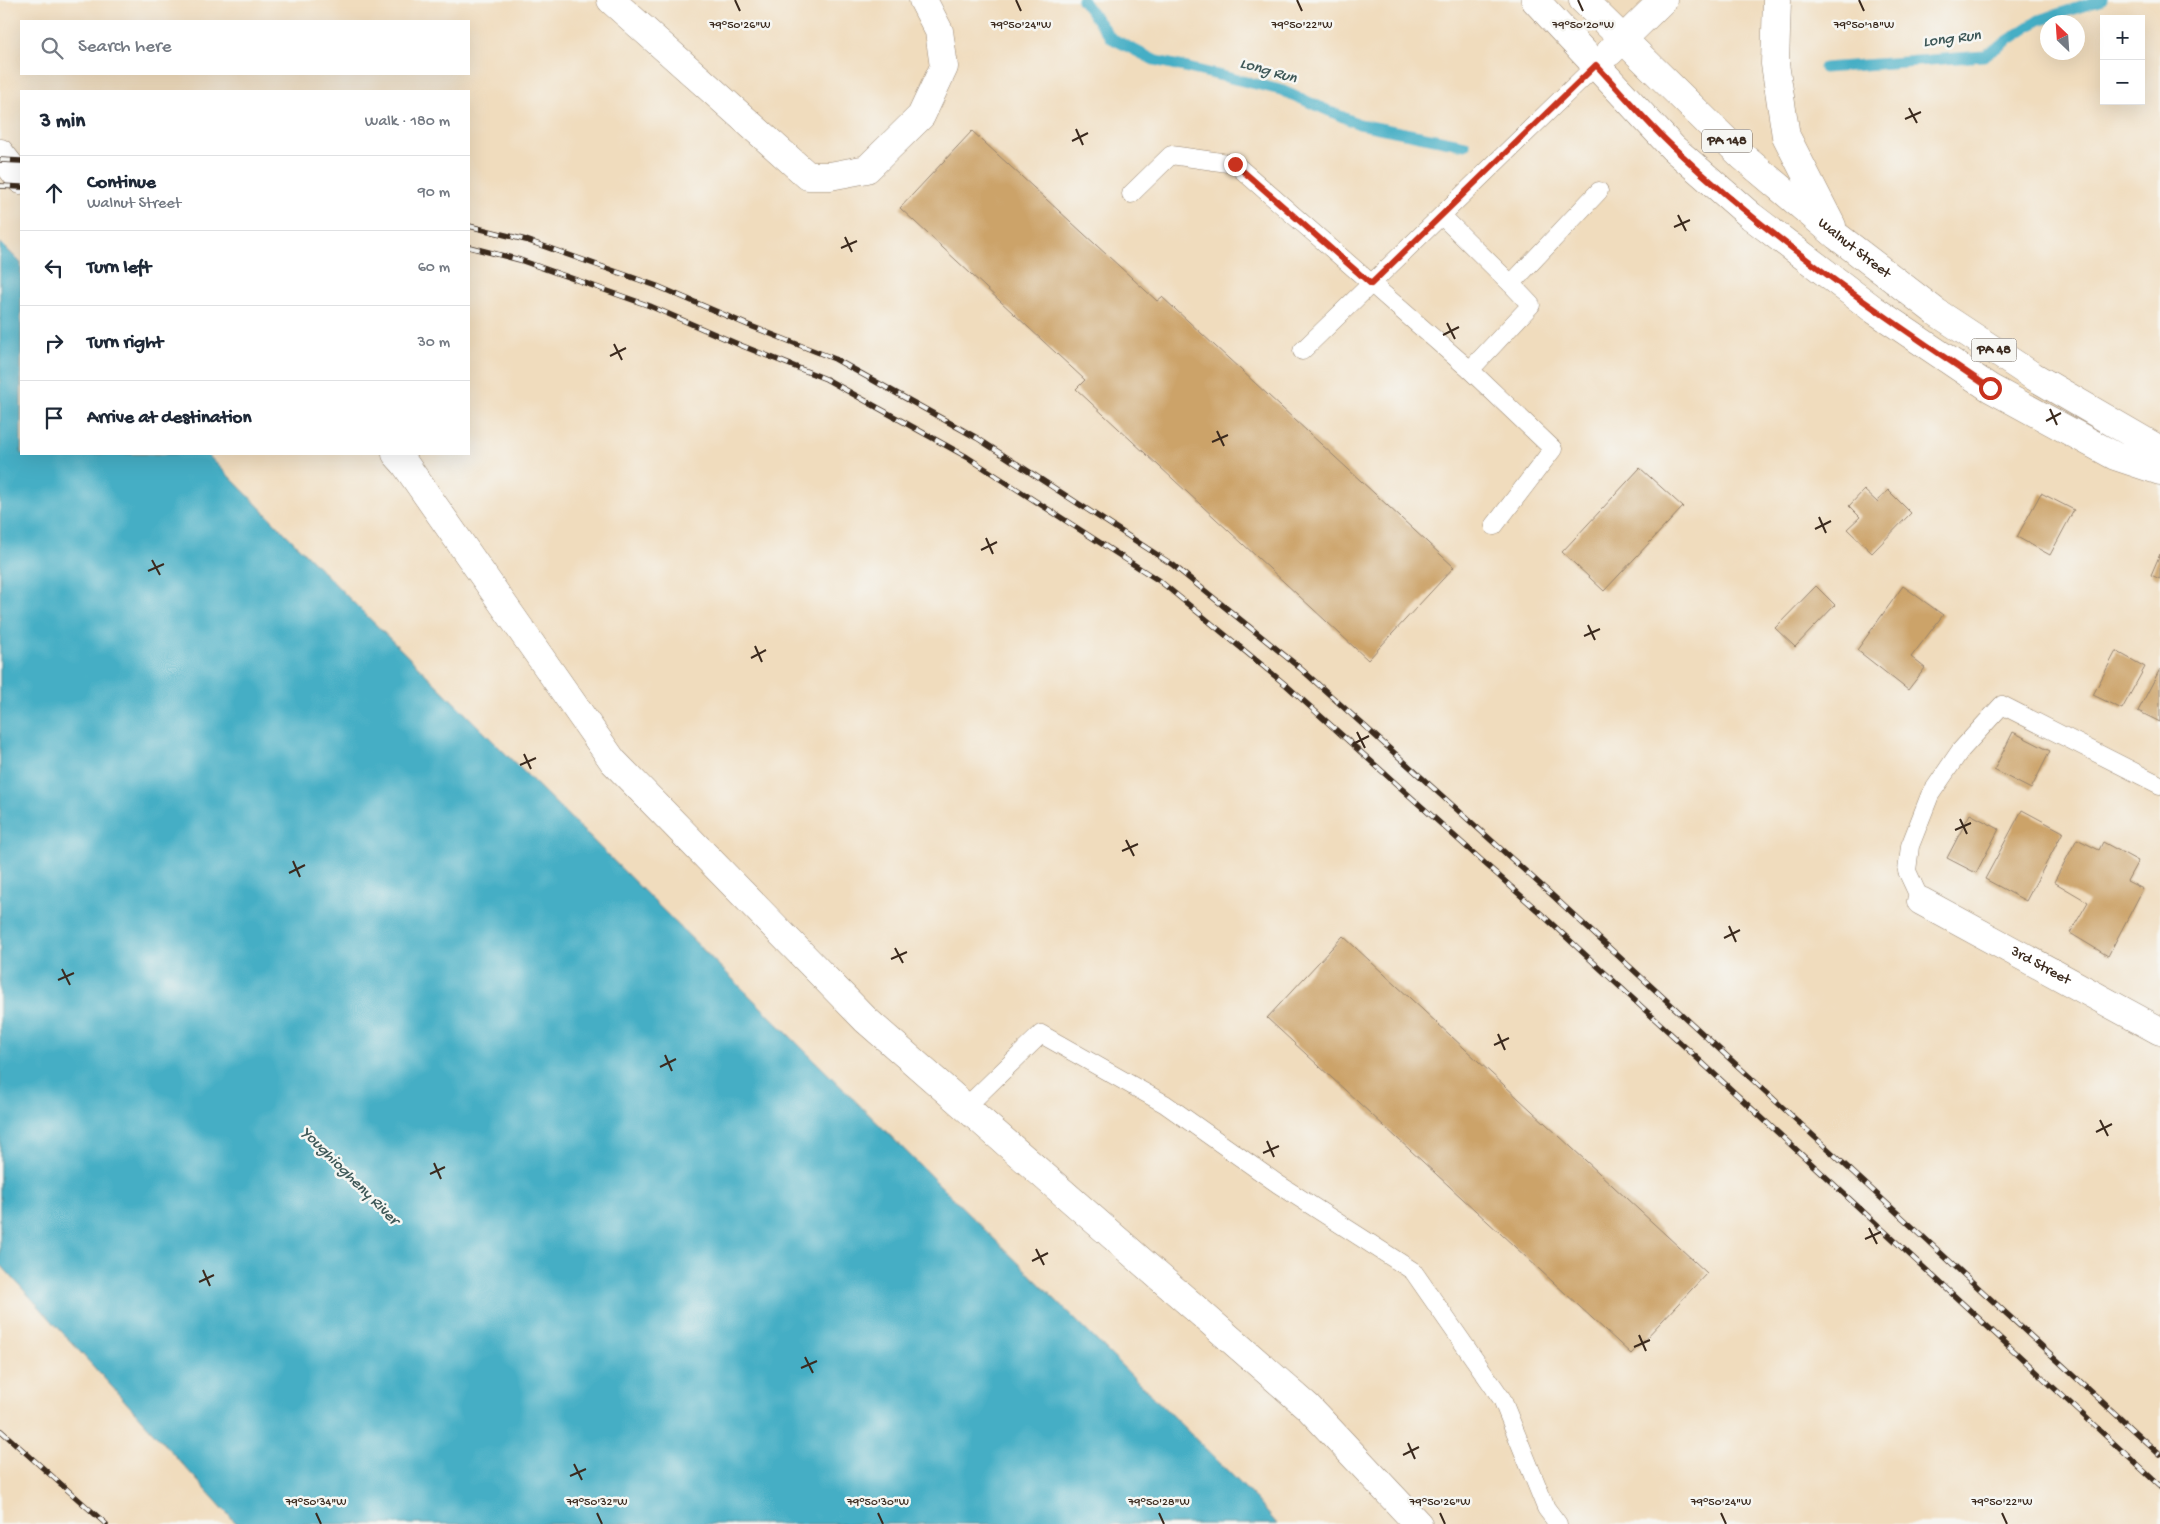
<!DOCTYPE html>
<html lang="en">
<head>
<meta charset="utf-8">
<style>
  :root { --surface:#fff; --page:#f2f2f3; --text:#1f2937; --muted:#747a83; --line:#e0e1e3 }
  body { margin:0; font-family:"Gochi Hand",sans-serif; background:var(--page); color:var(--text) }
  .controls { position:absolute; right:15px; top:15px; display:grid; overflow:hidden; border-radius:0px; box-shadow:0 5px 20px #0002 }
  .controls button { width:45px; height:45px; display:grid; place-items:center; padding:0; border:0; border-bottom:1px solid var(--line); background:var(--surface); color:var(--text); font:25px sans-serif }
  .compass { position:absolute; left:2040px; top:15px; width:45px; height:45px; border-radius:50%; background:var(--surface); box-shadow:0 5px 20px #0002; rotate:335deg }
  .stop { position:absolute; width:15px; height:15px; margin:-11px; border:4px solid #c8321e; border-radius:50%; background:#fff }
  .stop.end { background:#c8321e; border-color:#fff; box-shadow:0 1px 5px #0008 }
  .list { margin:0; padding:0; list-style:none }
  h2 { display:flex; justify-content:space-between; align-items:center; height:65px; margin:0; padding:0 20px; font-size:21px }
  h2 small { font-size:16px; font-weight:400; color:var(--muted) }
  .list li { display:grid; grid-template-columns:32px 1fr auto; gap:15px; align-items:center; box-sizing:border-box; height:75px; padding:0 20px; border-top:1px solid var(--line) }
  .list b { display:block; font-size:19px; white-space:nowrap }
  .list p { margin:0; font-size:16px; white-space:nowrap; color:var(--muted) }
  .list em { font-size:16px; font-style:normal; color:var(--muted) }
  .icon { flex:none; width:28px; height:28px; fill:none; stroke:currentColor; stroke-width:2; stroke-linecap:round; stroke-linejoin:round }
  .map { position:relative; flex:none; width:2160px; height:1524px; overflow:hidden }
  .search { position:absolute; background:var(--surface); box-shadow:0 5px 20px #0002; left:20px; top:20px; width:450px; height:55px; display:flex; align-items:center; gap:12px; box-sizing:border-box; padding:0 18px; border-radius:0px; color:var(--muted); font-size:19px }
  .panel { position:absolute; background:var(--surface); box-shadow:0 5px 20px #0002; left:20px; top:90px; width:450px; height:365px; border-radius:0px }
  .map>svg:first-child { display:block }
  .water { fill:#45aec5; stroke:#406c72 }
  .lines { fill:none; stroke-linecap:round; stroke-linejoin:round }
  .stream { stroke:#45aec5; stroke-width:11 }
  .building { fill:#cca369 }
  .lane-casing { stroke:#96836e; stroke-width:19 }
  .street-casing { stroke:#96836e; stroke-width:29 }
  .primary-casing { stroke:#96836e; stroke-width:29 }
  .lane { stroke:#fff; stroke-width:18 }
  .street { stroke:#fff; stroke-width:28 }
  .primary { stroke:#fff; stroke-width:28 }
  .rail-casing { stroke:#3b2a1e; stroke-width:5.5 }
  .rail { stroke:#f6f6f2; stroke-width:4; stroke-dasharray:11; stroke-linecap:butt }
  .route { stroke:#c8321e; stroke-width:6 }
  .ticks { fill:none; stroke:#3b2a1e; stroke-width:2 }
  .labels { text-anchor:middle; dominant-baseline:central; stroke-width:5; stroke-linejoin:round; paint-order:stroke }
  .shield { fill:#f6f6f2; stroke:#73675e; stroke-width:1 }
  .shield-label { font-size:14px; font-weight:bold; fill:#3b2a1e }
  .street-label { font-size:15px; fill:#3b2a1e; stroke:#f6f6f2 }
  .water-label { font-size:16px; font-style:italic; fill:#3e5858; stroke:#f6f6f2 }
  .ticks-label { font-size:12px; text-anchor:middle; fill:#3b2a1e; stroke:#f6f6f2; stroke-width:5; stroke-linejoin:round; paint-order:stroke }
</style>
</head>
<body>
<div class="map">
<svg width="2160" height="1524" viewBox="0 0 2160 1524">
  <rect width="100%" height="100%" fill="#f6f6f2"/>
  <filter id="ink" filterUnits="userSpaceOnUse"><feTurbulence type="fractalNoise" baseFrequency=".02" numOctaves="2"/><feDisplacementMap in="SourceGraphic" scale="10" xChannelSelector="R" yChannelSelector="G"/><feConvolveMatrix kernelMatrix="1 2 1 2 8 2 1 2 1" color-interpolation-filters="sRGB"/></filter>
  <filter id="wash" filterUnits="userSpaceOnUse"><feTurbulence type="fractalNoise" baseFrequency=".0096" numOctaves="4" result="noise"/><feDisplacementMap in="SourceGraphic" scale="20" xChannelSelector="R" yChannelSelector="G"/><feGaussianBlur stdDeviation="1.12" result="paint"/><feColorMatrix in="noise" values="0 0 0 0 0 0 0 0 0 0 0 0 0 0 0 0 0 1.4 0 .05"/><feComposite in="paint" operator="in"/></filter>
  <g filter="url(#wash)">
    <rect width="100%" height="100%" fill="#f0dcbd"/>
    <polygon class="water" points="0,242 21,263 21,454 207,454 352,601 1256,1499 1277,1524 237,1524 0,1264"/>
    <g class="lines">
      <g class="stream">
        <polyline points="1082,0 1111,38 1154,60 1281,90 1359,124 1465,145"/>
        <polyline points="1824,68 1984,56 2039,20 2102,0"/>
      </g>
    </g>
    <g id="blocks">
      <g class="building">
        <polygon points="972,131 1157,301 1162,297 1454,567 1368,660 1076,389 1085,380 900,208"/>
        <polygon points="1640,468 1683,507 1604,591 1562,552"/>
        <polygon points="1864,490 1877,502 1888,490 1911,513 1872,553 1847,529 1860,517 1849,506"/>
        <polygon points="2041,493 2074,510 2050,555 2017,537"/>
        <polygon points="2160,554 2160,579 2151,575"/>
        <polygon points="1816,586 1835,605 1795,647 1775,628"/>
        <polygon points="1903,586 1943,615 1911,657 1925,668 1908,690 1857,650"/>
        <polygon points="2116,651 2145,667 2122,709 2093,695"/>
        <polygon points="2160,669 2160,722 2138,711"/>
        <polygon points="2013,732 2050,751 2031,789 1994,770"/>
        <polygon points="2022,810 2063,832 2026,901 1985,879"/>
        <polygon points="1970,814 1999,829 1976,873 1947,858"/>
        <polygon points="2077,839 2099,850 2103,842 2138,861 2127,881 2143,889 2108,956 2070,933 2088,902 2054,882"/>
        <polygon points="1343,936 1707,1273 1631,1354 1267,1018"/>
      </g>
    </g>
  </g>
  <g filter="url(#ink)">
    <use href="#blocks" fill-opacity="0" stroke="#96836e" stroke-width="1"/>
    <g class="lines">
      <g class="lane-casing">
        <g id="lane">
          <polyline points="1131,194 1171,155 1235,164 1470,370 1531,305 1511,284"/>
          <polyline points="1442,216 1511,284 1599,191"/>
          <polyline points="1302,351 1596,65"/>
          <polyline points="1470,370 1553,449 1494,526"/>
          <polyline points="1921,901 1907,871 1910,846 1930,795 1960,751 2002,705 2160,785"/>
          <polyline points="966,1107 1041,1034 1165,1104 1278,1184 1413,1271 1502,1399 1546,1508 1558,1524"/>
        </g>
      </g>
      <g class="street-casing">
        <g id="street">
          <polyline points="611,0 808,176 830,176 867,169 921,116 944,67 939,31 923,0"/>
          <polyline points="0,153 21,180"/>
          <polyline points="396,454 405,464 613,761 866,1020 1308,1407 1418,1524"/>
          <path id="s1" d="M 1921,901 L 2160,1031"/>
        </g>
      </g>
      <g class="primary-casing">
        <g id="primary">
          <polyline points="1535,0 1673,148 1751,216 1873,309 1990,388 2115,456 2160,471"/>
          <path id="s2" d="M 1583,0 L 1742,156 L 1837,236 L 1936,312 L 2033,376 L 2160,450"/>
          <polyline points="1777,0 1775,64 1786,136 1832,226"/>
          <polyline points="1610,52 1663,0"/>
        </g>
      </g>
      <use href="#lane" class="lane"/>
      <use href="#street" class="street"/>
      <use href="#primary" class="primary"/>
      <g class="rail-casing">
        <g id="rail">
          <polyline points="0,160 21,161"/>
          <polyline points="0,186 21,187"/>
          <polyline points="469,226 526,240 657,286 748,325 835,359 977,438 1173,565 1300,668 1552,895 2160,1455"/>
          <polyline points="469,247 520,260 650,306 740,345 826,379 967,457 1161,582 1286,685 1538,911 2160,1486"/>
          <polyline points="0,1430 106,1524"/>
        </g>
      </g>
      <use href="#rail" class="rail"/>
    </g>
  </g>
  <g class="lines" filter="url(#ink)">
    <path class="route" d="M 1235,164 L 1371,284 L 1596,65 C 1622,93 1646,122 1674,148 C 1770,239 1880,314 1990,388"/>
  </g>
  <path class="ticks" d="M 735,0 L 740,11M 1016,0 L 1021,11M 1297,0 L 1302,11M 1578,0 L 1583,11M 1859,0 L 1864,11M 1909,108 L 1917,123M 1905,119 L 1921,112M 1076,129 L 1083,145M 1072,141 L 1088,133M 1678,215 L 1686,231M 1674,227 L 1690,220M 845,237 L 852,252M 841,248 L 857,241M 1447,323 L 1455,339M 1443,335 L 1459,327M 614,344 L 622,360M 610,356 L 626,348M 2050,409 L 2057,425M 2046,421 L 2061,413M 1217,431 L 1224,446M 1212,442 L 1228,435M 1819,517 L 1826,533M 1815,529 L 1831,521M 986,538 L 993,554M 981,550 L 997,542M 152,560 L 160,575M 148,571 L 164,564M 1588,625 L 1595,640M 1584,636 L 1600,629M 755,646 L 762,662M 751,658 L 766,650M 1357,732 L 1365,748M 1353,744 L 1369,736M 524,754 L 531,769M 520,765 L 536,758M 1960,819 L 1967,834M 1955,830 L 1971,823M 1126,840 L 1134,856M 1122,851 L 1138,844M 293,861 L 300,877M 289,873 L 305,865M 1729,926 L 1736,942M 1724,938 L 1740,930M 895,948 L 903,963M 891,959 L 907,952M 62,969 L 70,985M 58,980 L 74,973M 1498,1034 L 1505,1050M 1494,1045 L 1509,1038M 665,1055 L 672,1071M 660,1067 L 676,1059M 2100,1120 L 2108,1136M 2096,1132 L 2112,1124M 1267,1141 L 1274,1157M 1263,1153 L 1279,1146M 434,1163 L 441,1179M 430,1174 L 445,1167M 1869,1228 L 1877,1244M 1865,1239 L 1881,1232M 1036,1249 L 1044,1265M 1032,1261 L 1048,1253M 203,1270 L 210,1286M 199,1282 L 214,1275M 1639,1335 L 1646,1351M 1634,1347 L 1650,1340M 805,1357 L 813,1373M 801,1368 L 817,1361M 1408,1443 L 1415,1459M 1403,1455 L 1419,1447M 574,1464 L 582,1480M 570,1476 L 586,1469M 316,1513 L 321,1524M 597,1513 L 602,1524M 878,1513 L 883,1524M 1159,1513 L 1164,1524M 1440,1513 L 1445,1524M 1721,1513 L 1726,1524M 2002,1513 L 2007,1524"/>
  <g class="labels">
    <g class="shield">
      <rect x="1702" y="129.5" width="50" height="23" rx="4"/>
      <rect x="1971.5" y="338.5" width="45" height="23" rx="4"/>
    </g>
    <g class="shield-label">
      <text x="1727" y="141">PA 148</text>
      <text x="1994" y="350">PA 48</text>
    </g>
    <g class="street-label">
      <text stroke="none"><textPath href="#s2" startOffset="368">Walnut Street</textPath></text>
      <text stroke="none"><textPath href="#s1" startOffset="136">3rd Street</textPath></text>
    </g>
    <g class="water-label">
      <text transform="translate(1952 40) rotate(-7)">Long Run</text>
      <text transform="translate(1268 72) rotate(16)">Long Run</text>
      <text transform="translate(349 1177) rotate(45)">Youghiogheny River</text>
    </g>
  </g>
  <g class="ticks-label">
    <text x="740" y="28">79°50'26"W</text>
    <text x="1021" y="28">79°50'24"W</text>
    <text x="1302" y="28">79°50'22"W</text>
    <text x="1583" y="28">79°50'20"W</text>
    <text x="1864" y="28">79°50'18"W</text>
    <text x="316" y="1505">79°50'34"W</text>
    <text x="597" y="1505">79°50'32"W</text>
    <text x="878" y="1505">79°50'30"W</text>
    <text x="1159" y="1505">79°50'28"W</text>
    <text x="1440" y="1505">79°50'26"W</text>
    <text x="1721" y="1505">79°50'24"W</text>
    <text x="2002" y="1505">79°50'22"W</text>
  </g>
</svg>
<div class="controls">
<button>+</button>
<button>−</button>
</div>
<svg class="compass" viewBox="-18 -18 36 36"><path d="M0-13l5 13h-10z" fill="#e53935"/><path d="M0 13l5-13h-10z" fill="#747a83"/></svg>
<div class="stop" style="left:1990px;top:388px"></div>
<div class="stop end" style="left:1235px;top:164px"></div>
<div class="search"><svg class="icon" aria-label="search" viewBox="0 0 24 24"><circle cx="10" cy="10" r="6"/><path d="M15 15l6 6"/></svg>Search here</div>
<section class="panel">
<h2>3 min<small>Walk · 180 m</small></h2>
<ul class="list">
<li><svg class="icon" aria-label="ahead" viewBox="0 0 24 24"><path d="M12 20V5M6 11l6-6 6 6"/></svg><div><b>Continue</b><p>Walnut Street</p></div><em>90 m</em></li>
<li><svg class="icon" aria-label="left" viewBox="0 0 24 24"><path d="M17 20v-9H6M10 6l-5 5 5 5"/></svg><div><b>Turn left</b></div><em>60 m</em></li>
<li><svg class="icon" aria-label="right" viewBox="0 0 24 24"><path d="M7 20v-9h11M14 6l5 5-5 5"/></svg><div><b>Turn right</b></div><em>30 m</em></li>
<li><svg class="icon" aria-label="arrive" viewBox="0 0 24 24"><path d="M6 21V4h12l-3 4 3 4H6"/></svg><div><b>Arrive at destination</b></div></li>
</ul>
</section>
</div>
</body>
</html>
